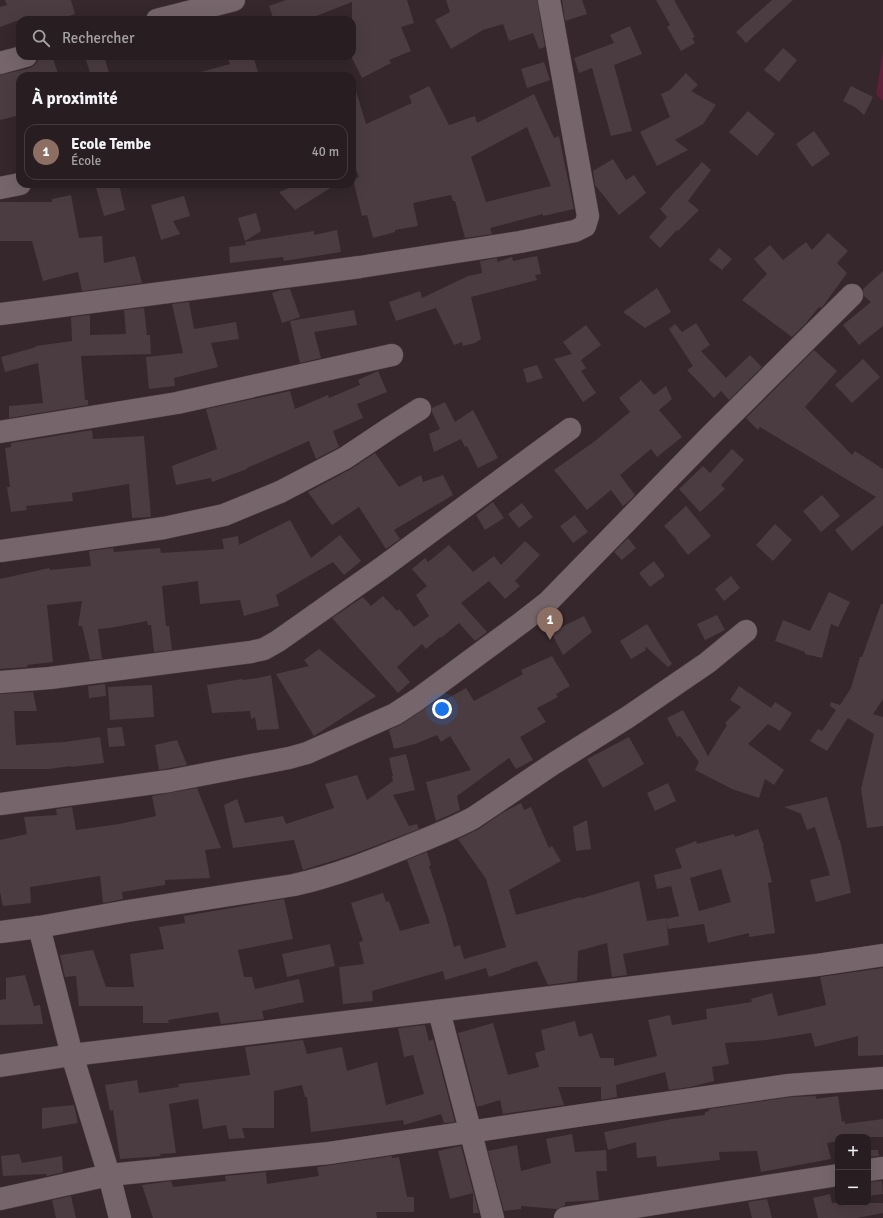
<!DOCTYPE html>
<html lang="fr">
<head>
<meta charset="utf-8">
<style>
  :root { --surface:#281d20; --page:#302629; --text:#f1f3f6; --muted:#a5a2a5; --line:#443b3e; --accent:#1a73e8 }
  body { margin:0; font-family:Signika,sans-serif; background:var(--page); color:var(--text) }
  .controls { position:absolute; right:12px; bottom:12px; display:grid; overflow:hidden; border-radius:8px; box-shadow:0 4px 16px #0002 }
  .controls button { width:36px; height:36px; display:grid; place-items:center; padding:0; border:0; border-bottom:1px solid var(--line); background:var(--surface); color:var(--text); font:20px sans-serif }
  .you { position:absolute; left:442px; top:709px; width:14px; height:14px; margin:-10px; border:3px solid #fff; border-radius:50%; background:#1a73e8; box-shadow:0 0 0 6px #1a73e833 }
  .badge { display:grid; place-items:center; width:26px; height:26px; border-radius:50%; background:var(--accent); color:#fff; font-size:13px; font-weight:700 }
  .pin { position:absolute; translate:-50% -33px; filter:drop-shadow(0 1px 2px #0008) }
  .pin::after { content:''; position:absolute; top:21px; width:14px; height:12px; background:inherit; clip-path:polygon(0 0,100% 0,50% 100%) }
  .list { margin:0; padding:0; list-style:none }
  h2 { display:flex; justify-content:space-between; align-items:center; height:52px; margin:0; padding:0 16px; font-size:17px }
  h2 small { font-size:13px; font-weight:400; color:var(--muted) }
  .list li { display:grid; grid-template-columns:26px 1fr auto; gap:12px; align-items:center; box-sizing:border-box; height:56px; margin:0 8px 8px; padding:0 8px; border:1px solid var(--line); border-radius:12px }
  .list b { display:block; font-size:15px; white-space:nowrap }
  .list p { margin:0; font-size:13px; white-space:nowrap; color:var(--muted) }
  .list em { font-size:13px; font-style:normal; color:var(--muted) }
  .icon { flex:none; width:22px; height:22px; fill:none; stroke:currentColor; stroke-width:2; stroke-linecap:round; stroke-linejoin:round }
  .map { position:relative; flex:none; width:883px; height:1218px; overflow:hidden }
  .search { position:absolute; background:var(--surface); box-shadow:0 4px 16px #0002; left:16px; top:16px; width:340px; height:44px; display:flex; align-items:center; gap:10px; box-sizing:border-box; padding:0 14px; border-radius:12px; color:var(--muted); font-size:15px }
  .panel { position:absolute; background:var(--surface); box-shadow:0 4px 16px #0002; left:16px; top:72px; width:340px; height:116px; border-radius:12px }
  .map>svg:first-child { display:block }
  .green { fill:#5c2039 }
  .building { fill:#4b3c41; fill-rule:evenodd }
  .lines { fill:none; stroke-linecap:round; stroke-linejoin:round }
  .minor-casing { stroke:#504448; stroke-width:23 }
  .minor { stroke:#76666b; stroke-width:22 }
</style>
</head>
<body>
<div class="map">
<svg width="883" height="1218" viewBox="0 0 883 1218">
  <rect width="100%" height="100%" fill="#35272b"/>
  <polygon class="green" points="883,51 883,101 876,94"/>
  <g class="building">
    <polygon points="5,0 71,0 75,14 57,20 19,20 0,27 0,7 7,5"/>
    <polygon points="286,0 407,0 414,23 401,27 411,51 389,60 391,63 362,78 352,58 352,2 306,20 274,20 269,6"/>
    <polygon points="446,0 537,0 545,47 539,49 533,33 509,41 503,24 483,30 451,49 435,20 450,12"/>
    <polygon points="562,0 582,0 587,14 565,21"/>
    <polygon points="656,0 674,0 695,37 692,38 695,43 681,51 667,27 670,25"/>
    <polygon points="772,0 793,0 746,43 736,32"/>
    <polygon points="630,26 642,54 614,65 632,131 611,136 592,68 579,73 574,58 614,43 610,35"/>
    <polygon points="783,48 797,60 779,82 764,70"/>
    <polygon points="38,56 52,56 59,76 20,76 20,115 0,120 0,75 30,68 35,65 38,60"/>
    <polygon points="99,56 104,56 110,76 91,76 86,60"/>
    <polygon points="227,56 253,56 258,72 246,76 202,76 201,72 230,64"/>
    <polygon points="544,62 550,80 527,88 521,69"/>
    <polygon points="686,73 698,85 691,91 716,105 703,124 675,140 688,150 657,166 640,132 670,117 661,94 670,90"/>
    <path d="M 429,86 L 449,125 L 475,116 L 477,123 L 534,94 L 554,138 L 559,136 L 574,209 L 543,216 L 543,214 L 490,228 L 492,234 L 465,238 L 455,201 L 453,201 L 451,195 L 413,203 L 418,226 L 395,230 L 395,232 L 373,238 L 367,215 L 362,216 L 353,179 L 359,177 L 352,161 L 352,92 L 356,91 L 366,124 L 412,103 L 409,96 ZM 527,127 L 551,186 L 486,202 L 471,157 Z"/>
    <polygon points="851,86 873,97 864,115 855,107 843,101"/>
    <polygon points="748,111 775,134 757,156 729,132"/>
    <polygon points="814,131 830,154 812,167 796,144"/>
    <polygon points="613,159 626,180 634,175 646,193 619,215 595,185 593,171"/>
    <polygon points="702,162 711,170 688,201 699,210 678,231 677,230 660,248 649,237 667,217 660,209 677,189 678,189"/>
    <polygon points="95,184 119,184 125,210 104,216"/>
    <polygon points="300,184 337,184 295,210 279,192"/>
    <polygon points="71,195 79,238 102,236 104,263 135,256 142,283 82,291 78,272 43,281 32,241 0,241 0,202 52,202 52,199"/>
    <polygon points="184,196 190,216 173,221 180,234 161,240 151,205"/>
    <polygon points="256,213 261,231 245,241 238,218"/>
    <polygon points="337,230 341,252 284,261 283,257 230,263 229,247 246,245 245,242 314,231 314,235"/>
    <polygon points="828,233 848,251 837,263 847,273 823,306 821,308 819,307 806,323 792,337 742,300 767,274 754,259 770,245 783,260 806,242 812,250"/>
    <polygon points="719,248 732,259 722,270 709,260"/>
    <polygon points="537,256 541,274 535,275 537,280 471,297 481,339 475,343 463,346 462,342 454,345 436,308 396,321 389,302 420,291 422,298 468,276 482,273 480,261 497,258 497,262 512,257 513,261"/>
    <polygon points="883,271 883,326 859,345 843,325 871,302 864,296 863,289"/>
    <polygon points="657,288 671,312 645,328 623,312"/>
    <polygon points="290,289 300,317 282,323 272,293 281,290"/>
    <polygon points="189,302 194,329 236,322 239,339 211,343 218,367 174,378 175,386 149,389 146,357 183,353 172,304"/>
    <polygon points="144,308 147,335 150,335 151,354 81,356 85,400 88,400 88,405 9,418 9,406 43,403 38,363 5,372 1,357 36,347 36,346 72,341 71,317 90,315 90,335 126,334 124,310"/>
    <polygon points="354,310 357,325 314,332 321,358 300,363 290,321"/>
    <polygon points="696,323 710,345 701,351 726,378 750,355 762,367 729,400 721,391 714,398 687,370 693,366 669,329 675,324 682,332"/>
    <polygon points="586,325 601,345 581,360 586,368 581,371 596,393 583,402 554,359 572,354 563,342"/>
    <polygon points="814,350 837,371 805,407 852,455 855,451 883,469 883,525 852,551 835,530 876,497 760,427 758,430 746,418"/>
    <polygon points="863,359 880,377 852,403 835,385"/>
    <polygon points="537,365 543,378 527,383 523,369"/>
    <polygon points="378,371 387,392 357,404 363,418 333,431 339,447 316,459 309,441 247,468 247,469 212,482 211,478 176,485 172,466 217,449 206,409 290,391 295,409 328,395 329,398 360,385 358,380"/>
    <polygon points="641,380 654,395 666,386 672,399 659,410 682,437 657,457 651,449 620,475 635,495 627,503 623,506 611,490 587,510 554,470 595,441 630,412 619,398"/>
    <polygon points="445,402 455,422 473,410 498,458 478,468 467,446 465,447 461,439 434,452 429,434 440,429 432,412 432,408"/>
    <polygon points="92,430 93,439 144,436 151,517 132,518 129,484 72,493 73,501 26,506 27,510 11,512 7,487 10,487 5,448 11,447 11,443"/>
    <polygon points="732,449 744,460 721,485 725,489 700,512 679,489 703,466 710,473"/>
    <polygon points="375,453 399,487 421,475 423,482 443,475 453,495 394,530 400,539 386,549 359,507 332,525 308,492 351,469"/>
    <polygon points="822,495 840,516 821,532 803,511"/>
    <polygon points="493,502 504,518 485,530 476,515"/>
    <polygon points="522,503 533,517 519,528 508,514"/>
    <polygon points="686,506 711,536 688,555 676,540 677,540 664,526"/>
    <polygon points="575,515 588,532 573,543 560,526"/>
    <polygon points="290,520 311,558 340,535 361,561 344,575 333,562 276,595 279,606 244,616 240,600 200,604 198,581 162,586 166,626 169,626 172,650 154,652 151,625 148,625 147,621 110,628 98,629 102,659 90,660 82,626 78,626 82,601 47,605 53,662 27,665 28,667 0,669 0,579 49,568 50,570 91,566 89,551 113,548 114,552 160,548 161,553 224,549 222,539 238,536 239,545"/>
    <polygon points="775,524 792,540 773,561 756,545"/>
    <polygon points="628,538 636,548 622,560 614,552"/>
    <polygon points="525,541 540,555 515,581 520,586 505,599 489,581 461,603 487,632 475,641 459,623 441,638 440,637 426,649 422,644 397,667 410,682 398,693 332,618 363,597 371,606 383,596 397,611 399,609 414,627 429,616 416,595 427,586 412,569 425,558 428,562 449,545 473,572 494,556 501,565"/>
    <polygon points="654,561 665,576 650,587 639,573"/>
    <polygon points="731,576 740,588 724,601 715,589"/>
    <polygon points="829,592 850,602 838,627 831,624 822,658 805,654 805,652 775,641 783,620 810,631"/>
    <polygon points="881,604 883,604 883,699 873,714 883,717 883,826 867,828 861,789 874,734 848,718 827,751 810,741 818,729 822,731 836,710 830,706 831,702 840,705 851,688 860,657 862,657"/>
    <polygon points="717,615 725,630 705,640 697,624"/>
    <polygon points="584,616 592,632 563,655 551,632"/>
    <polygon points="647,624 672,664 668,667 646,647 645,648 646,650 631,659 620,641"/>
    <polygon points="319,649 376,696 314,736 276,674 309,666 304,660"/>
    <polygon points="552,656 570,686 556,694 558,697 537,708 546,722 520,737 533,760 516,769 509,758 457,796 460,810 436,821 426,782 471,770 450,736 441,742 437,735 415,744 394,749 389,730 402,724 436,701 438,704 466,688 474,701 523,674 521,670"/>
    <polygon points="271,675 279,729 257,730 255,717 251,719 250,711 212,713 207,685 242,679 243,680 258,678"/>
    <polygon points="105,684 106,696 89,698 88,686"/>
    <polygon points="152,685 154,717 110,720 108,687"/>
    <polygon points="739,686 771,708 775,702 792,713 780,731 768,724 748,744 784,770 774,785 765,779 759,798 732,789 695,770 699,762 680,736 677,737 667,718 683,710 708,756 727,725 725,723 741,707 730,700"/>
    <polygon points="33,692 37,711 14,711 16,745 64,742 100,737 104,763 71,767 71,766 49,769 0,769 0,694"/>
    <polygon points="122,727 125,746 109,747 107,728"/>
    <polygon points="629,737 644,764 603,788 587,759"/>
    <polygon points="177,740 187,765 159,770 155,745"/>
    <polygon points="406,754 415,790 393,795 409,826 417,824 419,829 351,855 303,870 294,840 233,848 224,805 237,799 245,823 283,816 286,824 334,808 325,784 357,775 367,800 393,781 392,776 393,776 389,758"/>
    <polygon points="668,783 676,801 655,811 647,793"/>
    <polygon points="197,788 221,848 205,850 210,878 165,880 165,885 122,892 123,899 103,903 100,876 30,887 31,903 3,906 0,892 0,840 27,834 24,817 57,815 56,809 72,807 76,830 119,824 156,816 152,796"/>
    <polygon points="827,797 839,840 840,840 851,893 816,902 810,880 830,875 815,827 807,830 801,814 802,814 784,807"/>
    <polygon points="521,803 524,810 531,807 549,848 552,846 561,861 509,890 516,915 581,897 582,899 582,898 639,881 647,921 666,918 669,945 623,954 627,975 612,977 607,943 578,951 577,981 548,985 537,961 511,969 511,970 489,977 486,968 445,980 443,971 372,991 373,1001 343,1004 339,967 364,964 359,942 363,941 351,903 383,893 386,902 389,901 400,931 430,923 407,860 427,852 431,865 429,866 446,917 454,947 460,945 464,959 506,947 486,879 458,839 479,829 502,813"/>
    <polygon points="587,820 591,849 576,851 573,827"/>
    <path d="M 758,829 L 764,846 L 763,846 L 772,882 L 768,883 L 775,933 L 749,937 L 749,933 L 708,943 L 704,924 L 668,929 L 666,919 L 679,916 L 671,886 L 657,889 L 654,875 L 682,868 L 675,849 L 696,841 L 697,844 L 734,834 L 735,837 ZM 721,869 L 731,902 L 699,911 L 690,878 Z"/>
    <polygon points="284,899 293,939 238,950 244,977 252,977 255,989 299,979 304,1002 262,1011 264,1019 221,1024 218,1012 168,1020 169,1023 143,1023 143,1006 79,1006 76,976 65,977 60,955 93,950 106,987 134,987 130,954 164,949 159,927 185,923 184,916"/>
    <polygon points="330,944 335,966 287,977 282,954"/>
    <polygon points="883,968 883,1055 858,1056 858,1036 815,1047 811,1033 767,1040 725,1043 729,1064 712,1067 714,1081 690,1087 669,1090 665,1072 616,1085 617,1097 601,1100 601,1087 558,1087 564,1105 503,1114 500,1100 477,1107 458,1033 493,1023 508,1075 539,1067 535,1053 545,1050 541,1030 575,1021 579,1037 592,1033 600,1058 614,1058 614,1066 657,1056 648,1020 670,1015 672,1025 707,1019 706,1009 752,1002 751,999 772,993 778,1016 826,1005 820,977"/>
    <polygon points="25,975 34,1006 40,1005 43,1024 0,1025 0,1000 6,999 6,978"/>
    <polygon points="425,1025 429,1041 433,1039 455,1122 444,1123 441,1114 404,1125 403,1120 311,1132 307,1097 305,1097 302,1085 274,1091 274,1128 242,1128 245,1138 229,1139 226,1125 203,1129 198,1099 169,1104 176,1153 160,1154 161,1156 120,1159 113,1110 110,1111 105,1085 137,1080 139,1093 179,1087 178,1084 196,1082 250,1075 245,1047 303,1040 307,1054 342,1047 347,1071 377,1062 386,1105 424,1094 413,1055 404,1057 398,1028"/>
    <polygon points="816,1096 816,1099 838,1096 842,1122 845,1121 845,1124 883,1119 883,1137 838,1137 838,1141 827,1143 831,1159 761,1172 757,1151 719,1152 720,1160 657,1167 656,1156 637,1158 636,1142 608,1150 604,1132 672,1119 705,1115 705,1112 709,1111 709,1109 790,1097"/>
    <polygon points="74,1105 78,1123 42,1129 42,1108"/>
    <polygon points="572,1134 575,1152 606,1150 607,1171 596,1171 599,1200 565,1202 565,1205 557,1209 521,1206 521,1209 504,1211 488,1151 517,1145 521,1171 551,1163 546,1139"/>
    <polygon points="461,1146 479,1213 473,1213 473,1193 450,1199 438,1151"/>
    <polygon points="868,1150 878,1150 879,1156 868,1157"/>
    <polygon points="19,1154 22,1163 62,1156 63,1172 47,1176 46,1174 3,1176 1,1156"/>
    <polygon points="392,1156 392,1158 399,1157 407,1197 414,1197 414,1212 376,1212 377,1218 153,1218 142,1185 171,1181 173,1187 226,1181 225,1176 266,1172 267,1184 319,1176 317,1167"/>
    <polygon points="882,1181 883,1194 868,1196 868,1182"/>
    <polygon points="830,1194 832,1203 883,1203 883,1213 857,1218 818,1218 813,1198"/>
    <polygon points="71,1196 76,1218 56,1218 52,1200"/>
    <polygon points="767,1199 772,1218 752,1218 748,1202"/>
  </g>
  <g class="lines">
    <g class="minor-casing">
      <g id="minor">
        <polyline points="157,20 234,0"/>
        <polyline points="0,63 26,56"/>
        <polyline points="0,188 20,184"/>
        <polyline points="0,314 360,267 520,242 575,231 585,226 588,216 549,0"/>
        <polyline points="0,432 177,403 392,355"/>
        <polyline points="0,551 164,528 224,515 280,492 345,458 390,428 420,409"/>
        <polyline points="0,682 50,678 251,652 264,649 278,641 383,567 570,429"/>
        <polyline points="0,804 169,781 289,758 307,753 395,714 418,699 521,623 548,602 711,435 852,295"/>
        <polyline points="39,927 72,1055 109,1175 120,1218"/>
        <path d="M 0,932 L 39,927 L 128,911 L 294,885 C 335,876 375,860 414,844 C 434,836 454,828 473,818 L 553,764 L 628,717 L 707,663 L 746,631"/>
        <polyline points="439,1011 493,1218"/>
        <polyline points="0,1066 72,1055 817,965 883,955"/>
        <polyline points="868,1170 883,1168"/>
        <polyline points="0,1199 109,1175 329,1153 583,1115 789,1085 883,1078"/>
        <polyline points="565,1218 838,1175"/>
      </g>
    </g>
    <use href="#minor" class="minor"/>
  </g>
</svg>
<div class="controls">
<button>+</button>
<button>−</button>
</div>
<div class="you"></div>
<div class="pin badge" style="left:550px;top:640px;background:#8d6e63">1</div>
<div class="search"><svg class="icon" aria-label="search" viewBox="0 0 24 24"><circle cx="10" cy="10" r="6"/><path d="M15 15l6 6"/></svg>Rechercher</div>
<section class="panel">
<h2>À proximité<small></small></h2>
<ul class="list">
<li><span class="badge" style="background:#8d6e63">1</span><div><b>Ecole Tembe</b><p>École</p></div><em>40 m</em></li>
</ul>
</section>
</div>
</body>
</html>
